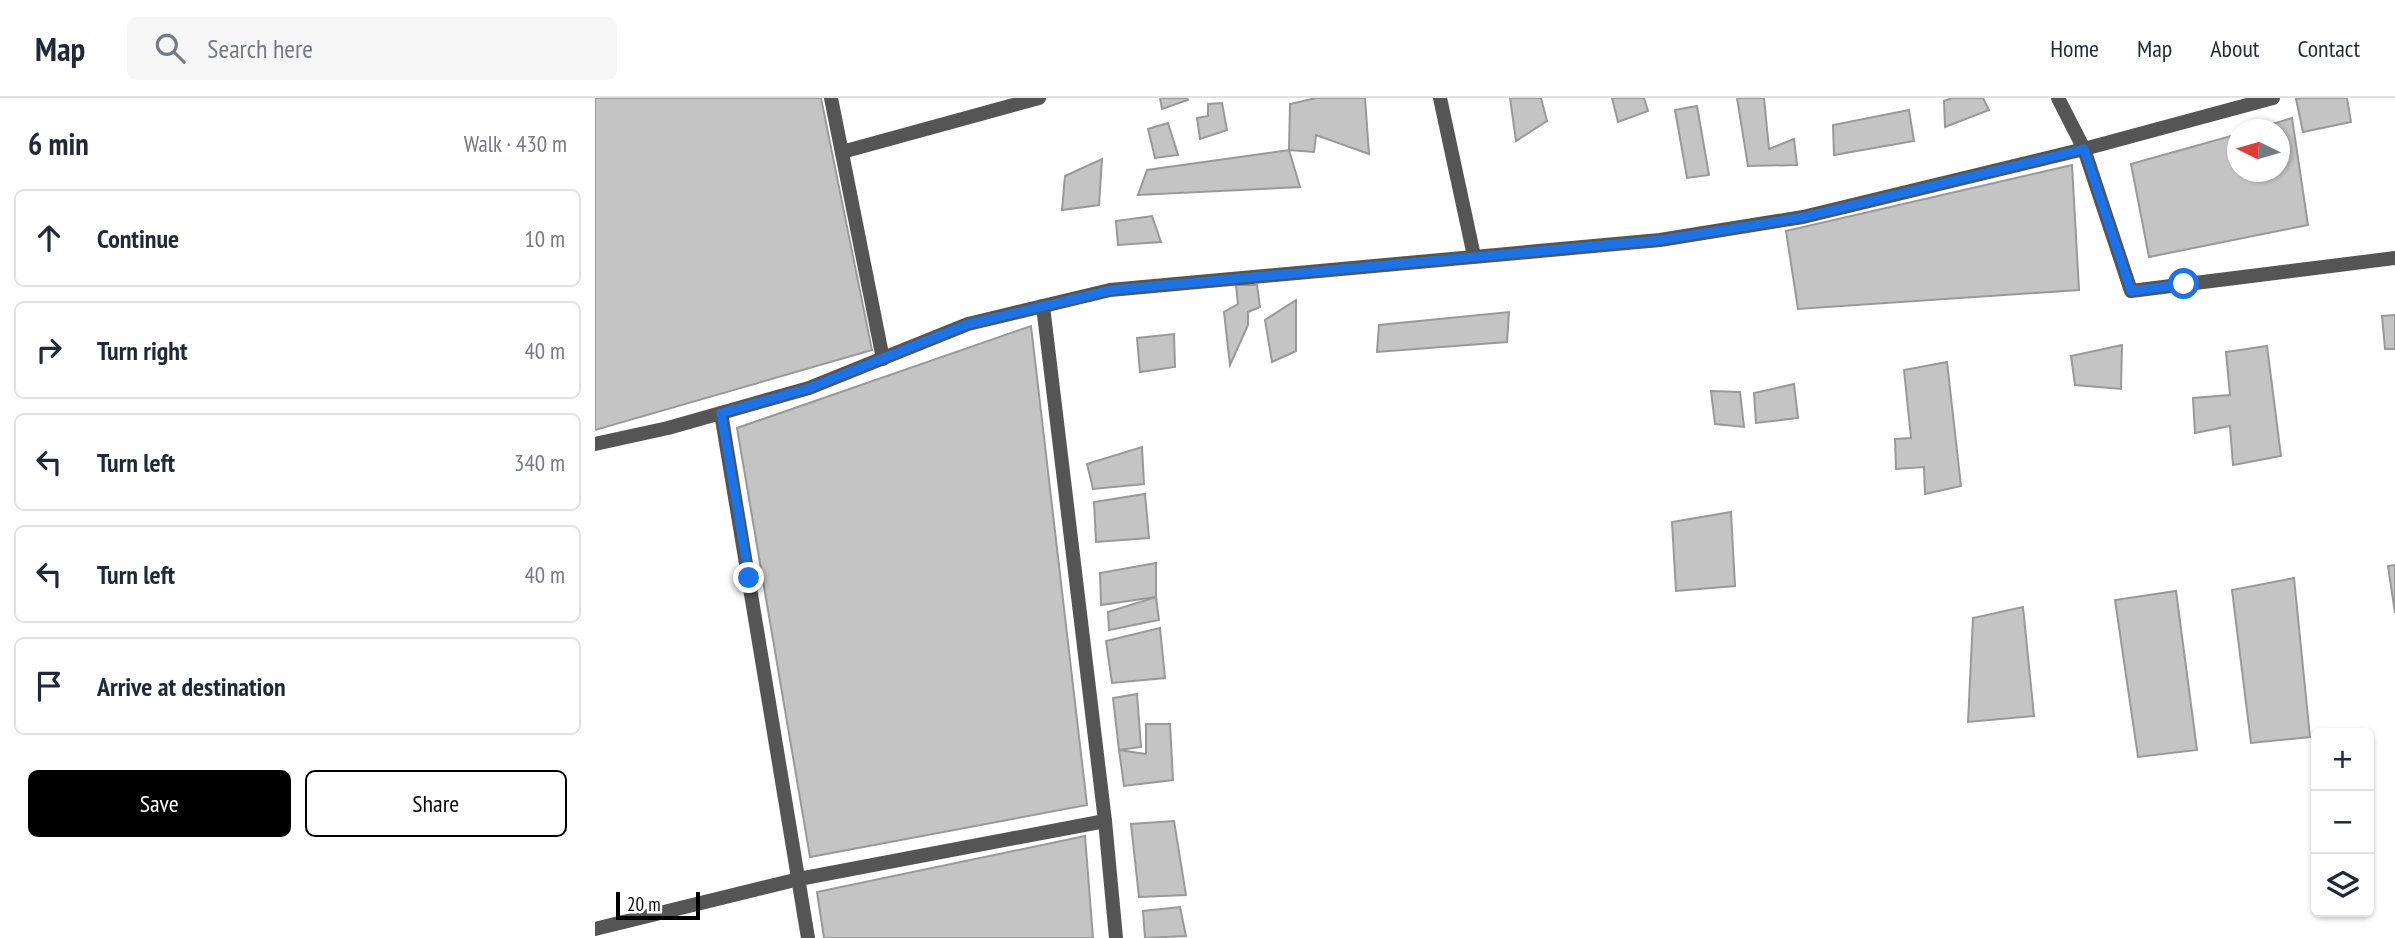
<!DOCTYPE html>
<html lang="en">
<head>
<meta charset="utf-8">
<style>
  :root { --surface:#fff; --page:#f6f6f7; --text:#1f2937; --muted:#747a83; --line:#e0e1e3; --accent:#000 }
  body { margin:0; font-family:"PT Sans Narrow",sans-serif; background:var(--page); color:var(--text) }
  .controls { position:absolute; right:21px; bottom:21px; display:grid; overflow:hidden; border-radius:10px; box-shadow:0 2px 5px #0004 }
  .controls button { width:63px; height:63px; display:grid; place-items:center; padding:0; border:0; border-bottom:2px solid var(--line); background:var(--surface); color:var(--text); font:35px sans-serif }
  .compass { position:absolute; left:1632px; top:21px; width:63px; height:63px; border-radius:50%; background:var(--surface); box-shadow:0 2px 5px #0004; rotate:275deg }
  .scale { position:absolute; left:21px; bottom:18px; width:84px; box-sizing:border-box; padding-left:7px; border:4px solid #000; border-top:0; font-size:19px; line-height:24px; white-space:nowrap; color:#000; -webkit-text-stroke:5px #fff; paint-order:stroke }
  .stop { position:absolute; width:21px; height:21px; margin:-16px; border:5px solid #1a73e8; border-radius:50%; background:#fff }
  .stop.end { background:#1a73e8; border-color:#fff; box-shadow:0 2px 7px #0008 }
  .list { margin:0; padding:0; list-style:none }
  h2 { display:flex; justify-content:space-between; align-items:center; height:91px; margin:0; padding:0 28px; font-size:30px }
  h2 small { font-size:23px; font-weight:400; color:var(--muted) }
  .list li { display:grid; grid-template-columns:46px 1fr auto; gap:21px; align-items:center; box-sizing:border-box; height:98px; margin:0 14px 14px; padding:0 14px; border:2px solid var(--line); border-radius:10px }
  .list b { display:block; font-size:26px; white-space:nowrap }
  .list em { font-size:23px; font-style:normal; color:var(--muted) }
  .actions { display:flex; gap:14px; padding:21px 28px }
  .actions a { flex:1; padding:16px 0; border:2px solid var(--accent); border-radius:10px; text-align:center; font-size:24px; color:var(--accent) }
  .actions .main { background:var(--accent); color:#fff }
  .icon { flex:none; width:38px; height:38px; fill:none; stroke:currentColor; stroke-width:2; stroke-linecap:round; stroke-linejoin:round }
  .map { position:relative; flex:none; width:1800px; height:840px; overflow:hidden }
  header { display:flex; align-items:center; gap:42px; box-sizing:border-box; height:98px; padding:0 35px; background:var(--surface); border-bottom:2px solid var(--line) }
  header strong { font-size:33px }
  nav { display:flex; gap:38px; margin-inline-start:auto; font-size:24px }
  .search { width:490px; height:63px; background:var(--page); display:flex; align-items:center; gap:18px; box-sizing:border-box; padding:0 24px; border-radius:10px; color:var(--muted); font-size:26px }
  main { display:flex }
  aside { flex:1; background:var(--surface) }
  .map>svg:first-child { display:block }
  .building { fill:#c4c4c4; stroke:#999; stroke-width:2 }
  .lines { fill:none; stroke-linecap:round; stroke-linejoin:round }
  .street { stroke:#555; stroke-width:14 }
  .route { stroke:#1a73e8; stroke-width:9 }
</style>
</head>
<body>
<header>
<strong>Map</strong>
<div class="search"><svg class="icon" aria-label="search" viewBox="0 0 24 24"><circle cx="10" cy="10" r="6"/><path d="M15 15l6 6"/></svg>Search here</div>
<nav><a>Home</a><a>Map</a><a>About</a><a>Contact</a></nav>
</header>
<main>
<aside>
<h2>6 min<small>Walk · 430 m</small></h2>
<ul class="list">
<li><svg class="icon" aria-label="ahead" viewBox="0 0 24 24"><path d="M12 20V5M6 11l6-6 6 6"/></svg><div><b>Continue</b></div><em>10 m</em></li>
<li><svg class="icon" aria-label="right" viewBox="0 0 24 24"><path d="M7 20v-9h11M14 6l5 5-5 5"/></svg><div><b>Turn right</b></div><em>40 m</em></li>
<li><svg class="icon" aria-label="left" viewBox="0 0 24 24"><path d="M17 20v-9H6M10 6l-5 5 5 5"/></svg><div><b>Turn left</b></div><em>340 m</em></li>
<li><svg class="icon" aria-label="left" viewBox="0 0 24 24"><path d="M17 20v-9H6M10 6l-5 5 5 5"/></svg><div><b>Turn left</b></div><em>40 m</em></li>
<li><svg class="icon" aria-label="arrive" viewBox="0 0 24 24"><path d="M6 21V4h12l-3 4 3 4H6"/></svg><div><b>Arrive at destination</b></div></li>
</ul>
<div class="actions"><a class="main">Save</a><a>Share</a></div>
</aside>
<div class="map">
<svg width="1800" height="840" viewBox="0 0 1800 840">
  <rect width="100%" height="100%" fill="#fff"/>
  <g class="building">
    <polygon points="0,0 226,0 277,252 0,332"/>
    <polygon points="565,0 592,0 593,2 567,11"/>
    <polygon points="721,0 770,0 774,56 721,37 719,54 694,52 695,6"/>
    <polygon points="915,0 946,0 952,23 921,43"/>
    <polygon points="1017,0 1049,0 1053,13 1023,24"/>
    <polygon points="1142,0 1169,0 1174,51 1199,41 1202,67 1153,68"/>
    <polygon points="1357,0 1388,0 1394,12 1350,29 1349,3"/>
    <polygon points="1706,0 1752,0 1756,24 1708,34 1701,1"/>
    <polygon points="627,5 632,32 605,41 602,20 613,18 613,6"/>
    <polygon points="1102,8 1114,77 1092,80 1080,12"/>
    <polygon points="1314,12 1319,43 1239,57 1238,27"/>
    <polygon points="1697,20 1713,127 1554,159 1536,66 1643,36 1643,74 1685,74 1685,32 1658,32"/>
    <polygon points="573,25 583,57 560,60 553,31"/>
    <polygon points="694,52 705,89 543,97 552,72"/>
    <polygon points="507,61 504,107 467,112 470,78"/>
    <polygon points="1477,67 1484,192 1203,211 1191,133"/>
    <polygon points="557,118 566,144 523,147 521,123"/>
    <polygon points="641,187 662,187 665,209 653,214 653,227 635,267 629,214 643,206"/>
    <polygon points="701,202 701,253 677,264 670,222"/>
    <polygon points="914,214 912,244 782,254 784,227"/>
    <polygon points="1800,217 1800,251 1790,251 1787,218"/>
    <polygon points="436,228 492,707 215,759 142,330"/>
    <polygon points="579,236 580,269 545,274 542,240"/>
    <polygon points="1527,247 1526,291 1480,287 1476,258"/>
    <polygon points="1672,248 1686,358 1638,367 1635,328 1600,335 1598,300 1635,297 1631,254"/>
    <polygon points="1352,264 1366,388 1330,396 1329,369 1301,371 1300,341 1316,340 1309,272"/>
    <polygon points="1199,286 1203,320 1161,325 1159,295"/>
    <polygon points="1116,293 1145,294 1149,329 1120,326"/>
    <polygon points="547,349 549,386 498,391 492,366"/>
    <polygon points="550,396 554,440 501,444 499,404"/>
    <polygon points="1136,414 1140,488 1081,493 1077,424"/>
    <polygon points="561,465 561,499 506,507 505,475"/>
    <polygon points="1800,467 1800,515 1793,468"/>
    <polygon points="1699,480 1715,639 1656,645 1637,492"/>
    <polygon points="1581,493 1602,652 1543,659 1520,502"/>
    <polygon points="561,499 564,522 514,532 513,514"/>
    <polygon points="1428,509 1439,618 1373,624 1378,520"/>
    <polygon points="565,530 570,580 517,585 511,543"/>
    <polygon points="542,596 546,649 524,652 518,600"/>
    <polygon points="551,626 575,626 578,682 529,688 524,652 551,656"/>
    <polygon points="579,723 591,797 544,799 536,726"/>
    <polygon points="490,738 498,840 229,840 222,794"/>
    <polygon points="585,809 591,838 550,840 548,813"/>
  </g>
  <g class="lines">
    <g class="street">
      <polyline points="236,0 288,261"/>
      <polyline points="845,0 879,158"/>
      <polyline points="1463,0 1489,51 1536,193 1800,160"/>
      <polyline points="247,54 444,0"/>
      <polyline points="448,208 510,723 521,840"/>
      <polyline points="126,315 213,840"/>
      <polyline points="0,346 73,330 214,290 373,226 515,192 1065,142 1208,119 1489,51 1678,0"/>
      <polyline points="0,831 204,781 510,723"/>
    </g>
  </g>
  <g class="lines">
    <polyline class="route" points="154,480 126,315 214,290 373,226 516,192 1065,142 1208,119 1489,51 1536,193 1589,186"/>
  </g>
</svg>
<div class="controls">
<button>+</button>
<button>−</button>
<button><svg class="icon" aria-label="layers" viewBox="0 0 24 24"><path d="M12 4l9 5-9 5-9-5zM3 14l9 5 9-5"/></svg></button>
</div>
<svg class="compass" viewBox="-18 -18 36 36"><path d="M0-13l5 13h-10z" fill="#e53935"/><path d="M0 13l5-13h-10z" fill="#747a83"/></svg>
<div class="scale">20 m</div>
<div class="stop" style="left:1589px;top:186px"></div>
<div class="stop end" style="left:154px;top:480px"></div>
</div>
</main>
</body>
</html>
